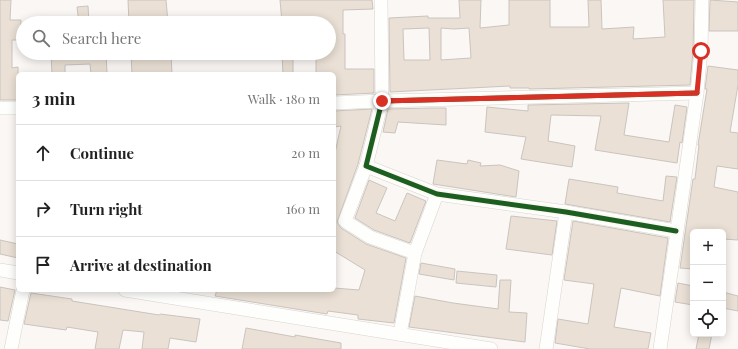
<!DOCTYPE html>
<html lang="en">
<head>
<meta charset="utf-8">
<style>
  :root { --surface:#fff; --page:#f2f2f2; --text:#222; --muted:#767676; --line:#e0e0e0 }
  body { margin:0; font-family:"Playfair Display",serif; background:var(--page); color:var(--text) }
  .controls { position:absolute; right:12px; bottom:12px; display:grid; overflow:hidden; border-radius:6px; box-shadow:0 2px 10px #0003 }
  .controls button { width:36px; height:36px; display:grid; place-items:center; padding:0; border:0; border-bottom:1px solid var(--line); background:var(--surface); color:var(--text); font:20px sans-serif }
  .stop { position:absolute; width:12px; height:12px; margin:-9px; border:3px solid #d93025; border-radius:50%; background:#fff }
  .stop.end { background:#d93025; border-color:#fff; box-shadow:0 1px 4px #0008 }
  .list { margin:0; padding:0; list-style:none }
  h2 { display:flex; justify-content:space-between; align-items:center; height:52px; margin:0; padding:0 16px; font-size:17px }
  h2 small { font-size:13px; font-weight:400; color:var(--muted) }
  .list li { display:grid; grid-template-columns:26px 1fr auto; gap:12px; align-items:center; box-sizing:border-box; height:56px; padding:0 16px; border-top:1px solid var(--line) }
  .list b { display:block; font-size:15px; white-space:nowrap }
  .list em { font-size:13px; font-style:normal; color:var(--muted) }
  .icon { flex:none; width:22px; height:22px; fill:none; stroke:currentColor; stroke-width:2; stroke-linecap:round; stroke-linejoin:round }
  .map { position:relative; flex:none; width:738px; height:349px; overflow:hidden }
  .search { position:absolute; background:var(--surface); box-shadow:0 2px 10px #0003; left:16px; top:16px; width:320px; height:44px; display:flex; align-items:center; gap:10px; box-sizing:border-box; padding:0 14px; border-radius:22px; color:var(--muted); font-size:15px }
  .panel { position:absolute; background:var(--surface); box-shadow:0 2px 10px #0003; left:16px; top:72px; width:320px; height:220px; border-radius:6px }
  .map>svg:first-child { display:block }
  .building { fill:#eae0d5; stroke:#cac4bf; fill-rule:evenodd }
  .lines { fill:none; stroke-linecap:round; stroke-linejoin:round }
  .minor-casing { stroke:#dad4cd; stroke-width:14 }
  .minor { stroke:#fefefd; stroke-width:13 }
  .cycleway-casing { stroke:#fcf7f2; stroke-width:8 }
  .cycleway { stroke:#1b5e20; stroke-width:5 }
  .route { stroke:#d93025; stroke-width:5 }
</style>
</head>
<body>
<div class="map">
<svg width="738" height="349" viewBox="0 0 738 349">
  <rect width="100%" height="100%" fill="#faf7f4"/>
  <g class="building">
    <polygon points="0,0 11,0 10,20 21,20 20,40 12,40 12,68 18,67 18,100 0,100"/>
    <polygon points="128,0 166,0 168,23 129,23"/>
    <polygon points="280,0 372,0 373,9 343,10 343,34 345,34 345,69 374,69 374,93 334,95 334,74 316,74 316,53 329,53 329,23 282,23"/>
    <path d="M 459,0 L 481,0 L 480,28 L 509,25 L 509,0 L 550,0 L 550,27 L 589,27 L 588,0 L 601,0 L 602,29 L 634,27 L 633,39 L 665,37 L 663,0 L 694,0 L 693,51 L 690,85 L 529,89 L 529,88 L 510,88 L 510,86 L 390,92 L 389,18 L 428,16 L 428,18 L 460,18 ZM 429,28 L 430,60 L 404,60 L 403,29 ZM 441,28 L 454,29 L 469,28 L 471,58 L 441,60 Z"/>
    <polygon points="710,0 738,2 738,31 709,31"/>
    <polygon points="88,6 89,23 79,23 77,7"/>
    <polygon points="51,53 106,53 107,74 91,74 90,64 65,65 65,74 52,74"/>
    <polygon points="131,53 145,53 145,58 171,55 172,74 132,74"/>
    <polygon points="282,53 293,53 293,74 283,74"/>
    <polygon points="708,66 738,70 738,85 730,132 738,133 738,169 717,166 714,187 738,192 738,240 723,239 723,232 693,232 693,269 680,268 693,179 695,179 699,145 698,145 707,89 705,89"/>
    <polygon points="629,103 624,135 669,142 675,105 687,107 682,143 680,142 677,163 595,150 601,116 551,115 548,141 575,146 572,167 521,159 526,137 485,132 487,107 528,111 528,105"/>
    <polygon points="432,108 446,108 446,125 398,122 395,133 383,132 388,109"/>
    <polygon points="372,109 358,164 337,222 341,228 366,244 406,258 394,323 358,319 358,315 328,311 327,314 215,296 217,290 334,290 334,288 359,290 365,270 334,251 334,157 341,126 334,127 334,111"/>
    <polygon points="437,160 467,164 468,160 481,163 480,166 500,165 519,171 516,197 433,184"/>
    <polygon points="666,176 677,177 670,222 565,204 569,179 618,187 617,193 663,201"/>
    <polygon points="369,180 387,188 376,213 395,221 407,193 426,201 410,243 374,230 355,218"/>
    <polygon points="511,216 557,221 552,255 506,249"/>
    <polygon points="573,221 668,238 660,296 621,288 614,327 651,333 648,349 590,349 555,343 558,319 588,324 594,284 564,280"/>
    <polygon points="0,240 18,244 18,258 0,254"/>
    <polygon points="421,263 455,269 454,280 419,274"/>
    <polygon points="457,271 497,275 496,287 456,283"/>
    <polygon points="500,280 511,280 509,312 527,313 525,342 409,327 415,296 453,303 498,309"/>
    <polygon points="678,283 693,286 693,305 675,302"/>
    <polygon points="0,287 15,290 8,321 0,320"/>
    <polygon points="723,292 738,296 738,311 723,308"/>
    <polygon points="31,293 72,299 72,301 159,315 160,314 200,319 196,342 170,338 168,349 142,349 144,332 123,330 119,349 95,349 98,332 67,327 66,330 24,324"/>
    <polygon points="246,328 295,337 295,335 341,343 341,349 242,349"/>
    <polygon points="699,334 712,334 709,349 696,349"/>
  </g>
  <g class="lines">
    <g class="minor-casing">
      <g id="minor">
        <polyline points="334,103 382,101 381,0"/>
        <polyline points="0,108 18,108"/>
        <polyline points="366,166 345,221 370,237 415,253 400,334"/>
        <polyline points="676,231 566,212 437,194 366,166 382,101 697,93"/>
        <polyline points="415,253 437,194"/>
        <polyline points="0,270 18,273"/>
        <polyline points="125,290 491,349"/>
        <polyline points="11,349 23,290"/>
        <polyline points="546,349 566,212"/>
        <polyline points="660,349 697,93 701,51 702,0"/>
      </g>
    </g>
    <use href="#minor" class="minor"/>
    <g class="cycleway-casing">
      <polyline id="cycleway" points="676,231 566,212 437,194 366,166 382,101 697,93"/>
    </g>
    <use href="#cycleway" class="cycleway"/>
  </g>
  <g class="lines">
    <polyline class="route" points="382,101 697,93 701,51"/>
  </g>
</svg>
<div class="controls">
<button>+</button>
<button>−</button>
<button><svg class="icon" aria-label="locate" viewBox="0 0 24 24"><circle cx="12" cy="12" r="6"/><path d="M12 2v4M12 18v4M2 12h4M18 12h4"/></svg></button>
</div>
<div class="stop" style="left:701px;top:51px"></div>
<div class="stop end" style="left:382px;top:101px"></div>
<div class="search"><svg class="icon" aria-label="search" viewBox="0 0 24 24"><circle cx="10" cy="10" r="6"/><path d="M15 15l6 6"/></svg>Search here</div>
<section class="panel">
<h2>3 min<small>Walk · 180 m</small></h2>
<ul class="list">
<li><svg class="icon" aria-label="ahead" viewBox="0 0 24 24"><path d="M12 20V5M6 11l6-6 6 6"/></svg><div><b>Continue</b></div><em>20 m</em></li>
<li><svg class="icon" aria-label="right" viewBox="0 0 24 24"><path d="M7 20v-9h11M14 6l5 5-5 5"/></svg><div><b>Turn right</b></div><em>160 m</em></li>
<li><svg class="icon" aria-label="arrive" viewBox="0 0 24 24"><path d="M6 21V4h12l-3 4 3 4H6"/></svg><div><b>Arrive at destination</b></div></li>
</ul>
</section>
</div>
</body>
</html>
